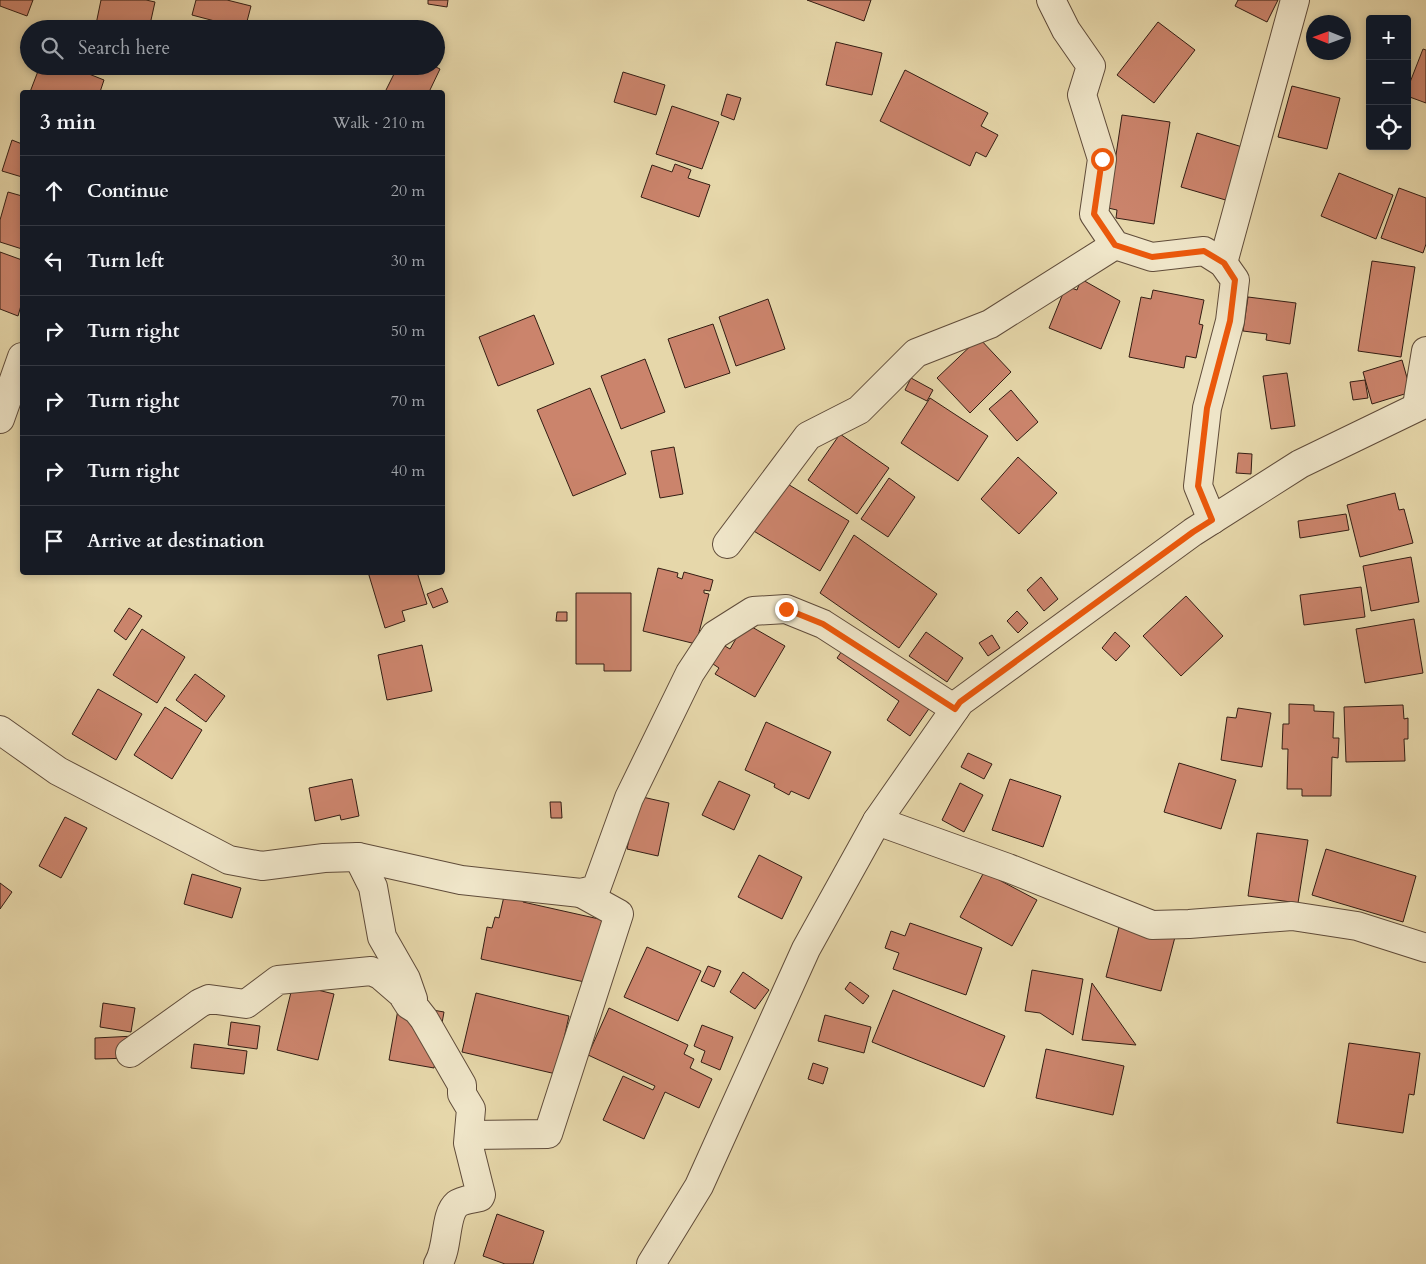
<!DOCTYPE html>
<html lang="en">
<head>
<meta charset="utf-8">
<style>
  :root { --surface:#171b24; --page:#242831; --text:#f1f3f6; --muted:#9ea1a6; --line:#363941 }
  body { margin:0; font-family:Cardo,serif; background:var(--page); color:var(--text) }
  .controls { position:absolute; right:15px; top:15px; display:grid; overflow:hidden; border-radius:5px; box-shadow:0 2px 8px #0003 }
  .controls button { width:45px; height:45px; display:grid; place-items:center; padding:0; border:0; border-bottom:1px solid var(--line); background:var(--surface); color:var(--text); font:25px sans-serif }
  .compass { position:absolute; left:1306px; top:15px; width:45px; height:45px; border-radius:50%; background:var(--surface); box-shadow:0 2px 8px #0003; rotate:271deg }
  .stop { position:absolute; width:15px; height:15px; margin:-11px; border:4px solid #ea580c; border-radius:50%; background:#fff }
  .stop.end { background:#ea580c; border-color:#fff; box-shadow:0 1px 5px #0008 }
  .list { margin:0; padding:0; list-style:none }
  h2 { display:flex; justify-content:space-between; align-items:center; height:65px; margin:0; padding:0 20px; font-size:21px }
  h2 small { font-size:16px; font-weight:400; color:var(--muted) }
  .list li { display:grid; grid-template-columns:32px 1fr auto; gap:15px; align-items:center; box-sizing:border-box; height:70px; padding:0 20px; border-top:1px solid var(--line) }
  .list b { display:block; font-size:19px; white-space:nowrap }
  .list em { font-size:16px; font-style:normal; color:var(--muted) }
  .icon { flex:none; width:28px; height:28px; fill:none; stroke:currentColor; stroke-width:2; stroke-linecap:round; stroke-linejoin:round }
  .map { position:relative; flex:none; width:1426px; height:1264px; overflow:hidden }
  .search { position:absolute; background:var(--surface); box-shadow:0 2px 8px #0003; left:20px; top:20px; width:425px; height:55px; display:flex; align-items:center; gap:12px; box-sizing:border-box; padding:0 18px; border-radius:28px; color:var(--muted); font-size:19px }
  .panel { position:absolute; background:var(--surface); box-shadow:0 2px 8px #0003; left:20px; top:90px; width:425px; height:485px; border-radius:5px }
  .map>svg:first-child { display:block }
  .building { fill:#cb846c; stroke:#341e14 }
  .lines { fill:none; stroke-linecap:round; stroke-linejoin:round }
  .minor-casing { stroke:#604c3a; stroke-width:30 }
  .minor { stroke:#efe5c8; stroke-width:28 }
  .route { stroke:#ea580c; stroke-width:6 }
</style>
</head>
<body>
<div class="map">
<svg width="1426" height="1264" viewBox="0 0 1426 1264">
  <rect width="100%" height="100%" fill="#e6d7aa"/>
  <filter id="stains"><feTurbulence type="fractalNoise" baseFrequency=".004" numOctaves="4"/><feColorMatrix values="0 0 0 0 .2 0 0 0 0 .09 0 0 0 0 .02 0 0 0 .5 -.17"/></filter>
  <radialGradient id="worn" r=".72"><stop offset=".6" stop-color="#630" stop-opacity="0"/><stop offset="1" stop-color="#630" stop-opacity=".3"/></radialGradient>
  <g class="building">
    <polygon points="0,0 33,0 27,16 0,6"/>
    <polygon points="101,0 146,0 155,2 149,29 95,29"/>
    <polygon points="196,0 227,0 251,6 245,29 192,15"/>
    <polygon points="428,0 448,0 447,7 428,4"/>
    <polygon points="807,0 871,0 864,21"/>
    <polygon points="1238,0 1278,0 1267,22 1235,6"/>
    <polygon points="1158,22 1195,50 1154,103 1117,75"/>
    <polygon points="836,42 882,53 872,95 826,85"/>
    <polygon points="1423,49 1426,50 1426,103 1407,96 1407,90"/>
    <polygon points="40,66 69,66 104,80 100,92 30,92"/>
    <polygon points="398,66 434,66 440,69 429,92 385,92"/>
    <polygon points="905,70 988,113 981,126 998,135 986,157 976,152 970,166 880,121"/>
    <polygon points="623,72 665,85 656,115 614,102"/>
    <polygon points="1292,86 1340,98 1327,149 1278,137"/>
    <polygon points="727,94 741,98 734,120 721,115"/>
    <polygon points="672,106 719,122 702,169 656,154"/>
    <polygon points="1122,115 1170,122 1154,224 1116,218 1117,210 1108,208"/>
    <polygon points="1197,133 1252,150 1236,203 1181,187"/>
    <polygon points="12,140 22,144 22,177 2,171"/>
    <polygon points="675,164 691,170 688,178 710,185 699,217 641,197 652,165 672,172"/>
    <polygon points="1339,173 1393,195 1376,239 1321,216"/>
    <polygon points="1399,188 1426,198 1426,244 1423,253 1381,238"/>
    <polygon points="8,192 22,196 22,249 0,242 0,220"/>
    <polygon points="0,252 22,260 22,302 18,316 0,309"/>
    <polygon points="1372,261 1415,267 1401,357 1358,351"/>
    <polygon points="1081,279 1120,301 1101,349 1049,328 1066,286 1077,290"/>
    <polygon points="1153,290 1204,300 1199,324 1203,325 1196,358 1186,356 1184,368 1129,357 1141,297 1151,299"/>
    <polygon points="1248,297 1296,303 1290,344 1266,340 1267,334 1243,331"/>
    <polygon points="768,299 785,349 736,366 719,317"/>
    <polygon points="534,315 554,364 498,386 479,337"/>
    <polygon points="713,324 730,373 685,388 668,339"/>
    <polygon points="979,338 1011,372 970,413 937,378"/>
    <polygon points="645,359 665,412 621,429 601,376"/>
    <polygon points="1402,360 1411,392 1372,404 1363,372"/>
    <polygon points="1287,373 1295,426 1271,429 1263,376"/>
    <polygon points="911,378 933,390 927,401 905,390"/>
    <polygon points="1365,380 1368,398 1353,400 1350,382"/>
    <polygon points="590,388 626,474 573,496 537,410"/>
    <polygon points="1011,390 1038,422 1017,441 989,409"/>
    <polygon points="930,398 988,436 958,481 901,443"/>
    <polygon points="840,434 889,468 857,514 808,480"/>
    <polygon points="674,447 683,494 660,498 651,451"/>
    <polygon points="1238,453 1252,454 1251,474 1236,473"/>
    <polygon points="1018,457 1057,493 1019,534 981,499"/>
    <polygon points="889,478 915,497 888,537 861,519"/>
    <polygon points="781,480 849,521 820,571 752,530"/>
    <polygon points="1395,493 1399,510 1404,509 1413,543 1360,557 1347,505"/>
    <polygon points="1346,514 1349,530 1300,538 1298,521"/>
    <polygon points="854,535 937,594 899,648 820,593"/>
    <polygon points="1411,557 1419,602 1371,611 1363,566"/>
    <polygon points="658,568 678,573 677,577 682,579 684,572 713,580 710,591 704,590 704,593 709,594 696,644 643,631"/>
    <polygon points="368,572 417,572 427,604 402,611 405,621 385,628"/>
    <polygon points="1041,577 1058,599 1044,611 1027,590"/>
    <polygon points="1361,587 1365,617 1304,625 1300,595"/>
    <polygon points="442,588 448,602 433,608 427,594"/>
    <polygon points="576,593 631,593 631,671 604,671 604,664 576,664"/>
    <polygon points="1186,596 1223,636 1181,676 1143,636"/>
    <polygon points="129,608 142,616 126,640 114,631"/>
    <polygon points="1017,611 1028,623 1018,633 1007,621"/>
    <polygon points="557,612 567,612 567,621 556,621"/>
    <polygon points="1414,619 1423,673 1365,683 1356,629"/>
    <polygon points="745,623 785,646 755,697 715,674 719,668 713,664 723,645 730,649"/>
    <polygon points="142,629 185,657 157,703 113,675"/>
    <polygon points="926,632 963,658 947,682 909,656"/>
    <polygon points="1115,632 1130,646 1116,661 1102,648"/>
    <polygon points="992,635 1000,648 988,656 979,643"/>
    <polygon points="849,641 935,700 910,736 887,720 899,701 837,658"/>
    <polygon points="422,645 432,691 387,700 378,655"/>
    <polygon points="195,674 225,696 206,722 176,700"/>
    <polygon points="98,689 142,714 116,760 72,734"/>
    <polygon points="1289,704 1314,705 1314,711 1334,712 1333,738 1339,738 1338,758 1332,757 1331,796 1302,796 1302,789 1287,789 1288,749 1282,749 1283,724 1289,724"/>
    <polygon points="1403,705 1404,719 1408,718 1408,739 1404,739 1405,761 1346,762 1344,707"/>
    <polygon points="165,707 202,730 172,779 134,755"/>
    <polygon points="1238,708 1271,713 1262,767 1221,760 1227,717 1236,718"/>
    <polygon points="766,722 831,752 809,799 791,791 789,795 774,787 775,784 745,770"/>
    <polygon points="968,753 992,764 984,779 961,767"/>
    <polygon points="1179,763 1236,780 1221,829 1164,812"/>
    <polygon points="352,779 359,816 341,820 340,815 315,821 309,788"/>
    <polygon points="1010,779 1061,796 1043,847 992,830"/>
    <polygon points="719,781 750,795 734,830 702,815"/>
    <polygon points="960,783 983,795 964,832 942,820"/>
    <polygon points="638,796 669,803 658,856 627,849"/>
    <polygon points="550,802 561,802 562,818 551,818"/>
    <polygon points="65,817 87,828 61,878 39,866"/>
    <polygon points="1257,833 1308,840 1298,903 1248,896"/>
    <polygon points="1326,849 1416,876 1403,922 1312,895"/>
    <polygon points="759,855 802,877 782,919 738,897"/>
    <polygon points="984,872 1037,900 1012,946 960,917"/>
    <polygon points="192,874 241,888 232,918 184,904"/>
    <polygon points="0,883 12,892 0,909"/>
    <polygon points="505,892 525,895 523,902 608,921 589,983 481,959 487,927 492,928 495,917 499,918"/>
    <polygon points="910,923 982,948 966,995 893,969 899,953 885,948 891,931 905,936"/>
    <polygon points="1120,923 1175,937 1161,991 1106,977"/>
    <polygon points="647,947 701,971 678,1021 624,997"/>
    <polygon points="708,966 721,971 714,987 701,981"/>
    <polygon points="1032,970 1083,979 1073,1035 1040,1013 1025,1011"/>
    <polygon points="743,972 769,990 755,1009 730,992"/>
    <polygon points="850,982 869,996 863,1004 845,989"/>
    <polygon points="1092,983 1136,1045 1082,1040"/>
    <polygon points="293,984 334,994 318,1060 277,1050"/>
    <polygon points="893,990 1005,1036 984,1087 872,1042"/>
    <polygon points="476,993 569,1016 556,1074 462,1052"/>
    <polygon points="103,1003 135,1008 131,1032 100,1027"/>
    <polygon points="399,1004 444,1012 434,1068 389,1060"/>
    <polygon points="609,1008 688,1045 684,1054 694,1059 690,1068 712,1079 699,1108 665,1092 644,1139 603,1120 623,1076 653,1090 655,1086 588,1055"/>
    <polygon points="825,1015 871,1027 864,1053 818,1041"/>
    <polygon points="231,1022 260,1026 257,1049 228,1045"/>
    <polygon points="702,1025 733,1037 720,1070 701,1062 705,1051 694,1046"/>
    <polygon points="135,1036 136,1058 95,1059 95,1038"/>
    <polygon points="1349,1043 1420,1053 1414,1095 1409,1094 1403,1133 1337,1123"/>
    <polygon points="194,1044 247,1051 244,1074 191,1068"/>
    <polygon points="1046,1049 1124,1066 1113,1115 1036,1098"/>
    <polygon points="813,1063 828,1068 823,1084 808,1079"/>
    <polygon points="497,1214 544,1231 533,1264 505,1264 483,1256"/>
  </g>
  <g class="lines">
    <g class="minor-casing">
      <g id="minor">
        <polyline points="1051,0 1066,30 1091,66 1082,95 1102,159 1094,214 1115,245 1152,257 1204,251 1223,263 1235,280 1230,321 1207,408 1198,486 1212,520"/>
        <polyline points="1223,263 1295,0"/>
        <polyline points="1417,406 1426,351"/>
        <polyline points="0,419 22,357"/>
        <polyline points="727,544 808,436 859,410 916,353 990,324 1115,245"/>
        <polyline points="0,730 58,771 229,860 262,866 324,858 358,857 461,880 581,893 596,889 629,798 690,673 715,635 753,611 786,609 823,624 955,709"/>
        <polyline points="877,821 1008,868 1152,925 1189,924 1292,916 1357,926 1426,948"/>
        <polyline points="358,857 373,887 382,937 406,979 413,999"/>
        <path d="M 130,1053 L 200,1003 L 209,999 L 246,1004 L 278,980 L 371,971 L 380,975 L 402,994 L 409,1005 L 417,1010 L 424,1019 L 462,1085 L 462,1094 L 471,1109 L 468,1143 L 481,1195 L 480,1197 C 473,1199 462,1200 457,1204 C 444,1215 449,1247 438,1264"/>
        <polyline points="470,1135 548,1134 619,914 581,893"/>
        <polyline points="651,1264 699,1186 806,949 877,821 960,702 1193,532 1300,464 1426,403"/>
      </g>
    </g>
    <use href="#minor" class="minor"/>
  </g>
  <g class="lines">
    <polyline class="route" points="786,609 823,624 955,709 960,702 1193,532 1212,520 1198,486 1207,408 1230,321 1235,280 1224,263 1204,251 1152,257 1115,245 1094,214 1102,159"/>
  </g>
  <rect width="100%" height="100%" filter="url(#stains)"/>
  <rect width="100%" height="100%" fill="url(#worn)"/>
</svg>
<div class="controls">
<button>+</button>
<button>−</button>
<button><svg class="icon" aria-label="locate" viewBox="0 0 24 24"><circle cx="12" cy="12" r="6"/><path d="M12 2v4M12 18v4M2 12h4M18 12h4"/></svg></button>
</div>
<svg class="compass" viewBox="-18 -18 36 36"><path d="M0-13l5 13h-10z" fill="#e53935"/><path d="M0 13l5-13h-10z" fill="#9ea1a6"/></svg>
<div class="stop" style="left:1102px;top:159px"></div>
<div class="stop end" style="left:786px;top:609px"></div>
<div class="search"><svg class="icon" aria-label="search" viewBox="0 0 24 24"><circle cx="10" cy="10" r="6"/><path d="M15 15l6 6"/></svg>Search here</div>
<section class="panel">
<h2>3 min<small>Walk · 210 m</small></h2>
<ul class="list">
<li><svg class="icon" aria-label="ahead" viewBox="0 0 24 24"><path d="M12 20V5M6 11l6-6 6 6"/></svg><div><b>Continue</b></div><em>20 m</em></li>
<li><svg class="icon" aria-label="left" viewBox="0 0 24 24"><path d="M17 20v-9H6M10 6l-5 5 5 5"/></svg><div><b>Turn left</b></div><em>30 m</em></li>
<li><svg class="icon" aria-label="right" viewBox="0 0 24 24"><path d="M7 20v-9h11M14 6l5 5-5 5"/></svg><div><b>Turn right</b></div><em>50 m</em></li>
<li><svg class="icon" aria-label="right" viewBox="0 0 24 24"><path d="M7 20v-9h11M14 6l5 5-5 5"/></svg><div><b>Turn right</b></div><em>70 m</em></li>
<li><svg class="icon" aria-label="right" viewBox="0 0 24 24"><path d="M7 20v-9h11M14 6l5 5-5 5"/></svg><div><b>Turn right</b></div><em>40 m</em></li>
<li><svg class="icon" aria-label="arrive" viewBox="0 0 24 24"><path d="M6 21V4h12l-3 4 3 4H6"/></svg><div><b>Arrive at destination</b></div></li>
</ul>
</section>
</div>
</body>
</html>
